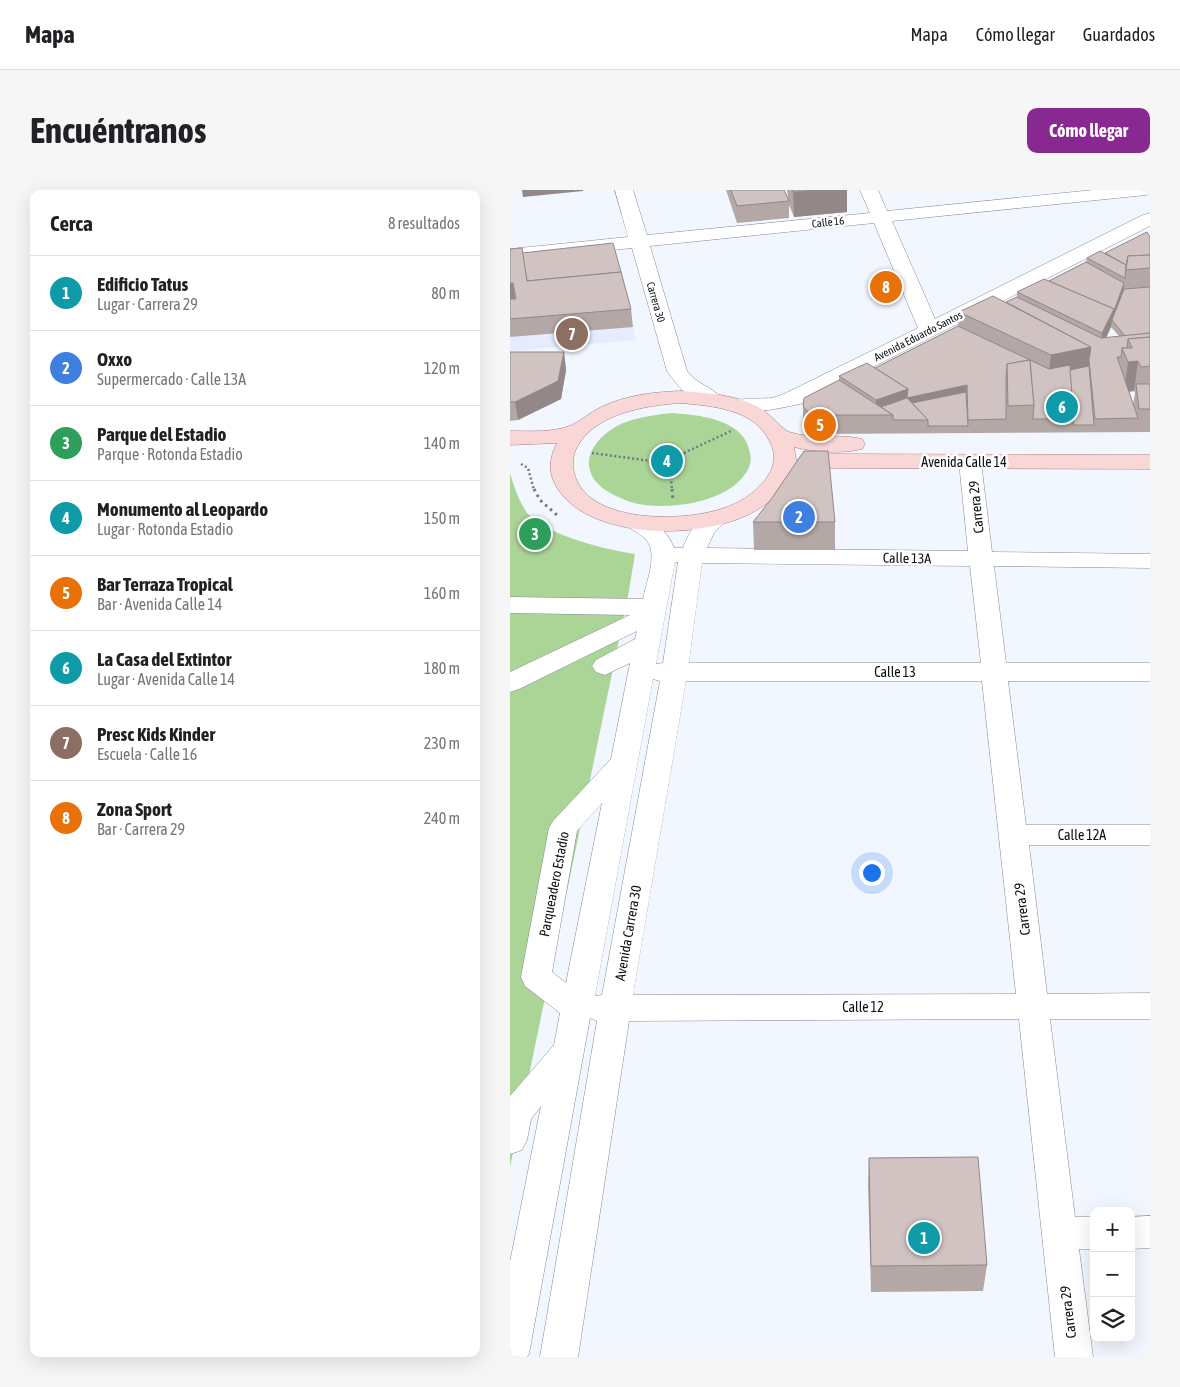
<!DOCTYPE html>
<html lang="es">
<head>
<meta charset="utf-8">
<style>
  :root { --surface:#fff; --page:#f6f6f6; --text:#202124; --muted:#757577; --line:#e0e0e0; --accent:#882891 }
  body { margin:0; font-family:"Asap Condensed",sans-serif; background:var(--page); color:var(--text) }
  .controls { position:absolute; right:15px; bottom:15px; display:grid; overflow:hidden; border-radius:10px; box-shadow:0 5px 20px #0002 }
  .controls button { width:45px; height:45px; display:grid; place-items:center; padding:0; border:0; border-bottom:1px solid var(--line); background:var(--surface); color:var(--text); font:25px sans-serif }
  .you { position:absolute; left:361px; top:682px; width:18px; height:18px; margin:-12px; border:4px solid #fff; border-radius:50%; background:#1a73e8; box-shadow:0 0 0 8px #1a73e833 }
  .badge { display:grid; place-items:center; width:32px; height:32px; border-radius:50%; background:var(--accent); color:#fff; font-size:16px; font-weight:700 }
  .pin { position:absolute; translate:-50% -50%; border:2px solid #fff; box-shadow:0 1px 5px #0006 }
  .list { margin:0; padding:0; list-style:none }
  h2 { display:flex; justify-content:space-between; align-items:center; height:65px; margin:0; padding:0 20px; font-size:21px }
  h2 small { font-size:16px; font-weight:400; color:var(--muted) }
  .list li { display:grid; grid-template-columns:32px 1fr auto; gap:15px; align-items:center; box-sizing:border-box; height:75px; padding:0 20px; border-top:1px solid var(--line) }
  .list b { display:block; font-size:19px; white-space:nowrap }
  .list p { margin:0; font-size:16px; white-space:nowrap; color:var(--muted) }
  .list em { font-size:16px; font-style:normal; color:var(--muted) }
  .icon { flex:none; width:28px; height:28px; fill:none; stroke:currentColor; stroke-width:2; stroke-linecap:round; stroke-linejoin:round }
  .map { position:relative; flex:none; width:640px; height:1167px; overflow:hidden; border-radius:10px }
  header { display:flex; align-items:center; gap:30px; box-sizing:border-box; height:70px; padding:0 25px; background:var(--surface); border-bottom:1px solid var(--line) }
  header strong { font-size:24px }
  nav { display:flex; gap:28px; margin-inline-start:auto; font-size:18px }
  .intro { display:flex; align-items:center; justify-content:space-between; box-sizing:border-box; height:120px; padding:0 30px }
  h1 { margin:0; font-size:35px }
  .button { padding:12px 22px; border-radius:10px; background:var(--accent); color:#fff; font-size:18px; font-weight:700 }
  main { display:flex; gap:30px; padding:0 30px }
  aside { flex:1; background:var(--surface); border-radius:10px; box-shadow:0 5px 20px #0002 }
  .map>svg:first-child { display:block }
  .built { fill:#e4ecfe }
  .green { fill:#aad596 }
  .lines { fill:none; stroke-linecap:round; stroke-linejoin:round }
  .minor-casing { stroke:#858a94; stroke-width:1 }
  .major-casing { stroke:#a47f80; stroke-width:1 }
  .path-far1 { stroke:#75787e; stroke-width:2.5; stroke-dasharray:2 2.5; stroke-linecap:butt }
  .path { stroke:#75787e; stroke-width:3; stroke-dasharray:2.5 4; stroke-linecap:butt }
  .minor { fill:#fff; fill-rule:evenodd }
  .major { fill:#fad7d7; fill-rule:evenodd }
  .wall { fill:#b4a8a6; fill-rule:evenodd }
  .shaded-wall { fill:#928887 }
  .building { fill:#d1c3c1; stroke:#928887 }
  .labels { text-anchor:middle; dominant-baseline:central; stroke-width:5; stroke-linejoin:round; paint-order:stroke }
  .far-street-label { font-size:11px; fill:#0b0d11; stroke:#fff }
  .street-label { font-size:14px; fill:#0b0d11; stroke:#fff }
</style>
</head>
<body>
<header>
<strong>Mapa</strong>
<nav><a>Mapa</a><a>Cómo llegar</a><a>Guardados</a></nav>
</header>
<div class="intro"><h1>Encuéntranos</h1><a class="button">Cómo llegar</a></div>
<main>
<aside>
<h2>Cerca<small>8 resultados</small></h2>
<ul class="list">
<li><span class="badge" style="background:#0f9aa8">1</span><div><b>Edificio Tatus</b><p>Lugar · Carrera 29</p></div><em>80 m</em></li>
<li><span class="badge" style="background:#3f7fe0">2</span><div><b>Oxxo</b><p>Supermercado · Calle 13A</p></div><em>120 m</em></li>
<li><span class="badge" style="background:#2e9e5b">3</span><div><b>Parque del Estadio</b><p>Parque · Rotonda Estadio</p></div><em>140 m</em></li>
<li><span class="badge" style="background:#0f9aa8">4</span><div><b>Monumento al Leopardo</b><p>Lugar · Rotonda Estadio</p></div><em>150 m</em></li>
<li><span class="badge" style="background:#e8710a">5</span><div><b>Bar Terraza Tropical</b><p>Bar · Avenida Calle 14</p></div><em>160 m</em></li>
<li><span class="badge" style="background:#0f9aa8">6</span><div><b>La Casa del Extintor</b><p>Lugar · Avenida Calle 14</p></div><em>180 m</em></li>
<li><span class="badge" style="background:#8d6e63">7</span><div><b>Presc Kids Kinder</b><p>Escuela · Calle 16</p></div><em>230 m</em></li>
<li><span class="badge" style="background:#e8710a">8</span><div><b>Zona Sport</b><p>Bar · Carrera 29</p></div><em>240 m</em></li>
</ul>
</aside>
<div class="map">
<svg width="640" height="1167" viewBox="0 0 640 1167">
  <rect width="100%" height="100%" fill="#f2f6ff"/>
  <polygon class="built" points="117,115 126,150 0,161 0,127"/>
  <g class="green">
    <path d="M 162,223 C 189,225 235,229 240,263 C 242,270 240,278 235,284 C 215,315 146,323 115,310 C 104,305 91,300 84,289 C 68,265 93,242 113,233 C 129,227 145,225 162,223 Z"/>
    <path d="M 0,283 C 4,297 9,311 17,323 C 35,345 97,360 125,364 L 118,406 L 0,977 Z"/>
  </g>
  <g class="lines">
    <g class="minor-casing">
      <g id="minor">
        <path d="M 105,0 L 123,0 L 137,45 L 360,23 L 350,0 L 368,0 L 377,21 L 583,0 L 640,0 L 640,4 L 636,5 L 382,31 L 425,129 L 633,25 L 640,23 L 640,36 L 290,214 C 266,219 240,225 216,220 L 213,215 L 216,210 L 262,208 L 274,204 L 408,138 L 364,33 L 140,56 L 177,181 C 186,194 203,197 212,209 L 209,214 C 187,219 168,197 157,181 L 122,58 L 0,71 L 0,59 L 118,47 Z"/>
        <path d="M 460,265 L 468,267 L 471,272 L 482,362 L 640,364 L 640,378 L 484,376 L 496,473 L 640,473 L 640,491 L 498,491 L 516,635 L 640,635 L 640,655 L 519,655 L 537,804 L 640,803 L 640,829 L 540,829 L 565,1027 L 584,1027 L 584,1059 L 569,1059 L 583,1167 L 545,1167 L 509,829 L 119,831 L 68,1167 L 30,1167 L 87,831 L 80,828 L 19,1164 L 17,1167 L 0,1167 L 0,1072 L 31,916 L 21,929 L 17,950 L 12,960 L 0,964 L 0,906 L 44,855 L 50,823 L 15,796 L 11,787 L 39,638 L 43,631 L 101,569 L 120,473 L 95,485 L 86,482 L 82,476 L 86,470 L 125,449 L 127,441 L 9,499 L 0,502 L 0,482 L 120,425 L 0,423 L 0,407 L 133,409 C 136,393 148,365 137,351 C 131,343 121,341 115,333 L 119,328 C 139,323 157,340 164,358 L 173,358 C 179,340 194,318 215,323 L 219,328 L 204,343 L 197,358 L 458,361 L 449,272 L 452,267 ZM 165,372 L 168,372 L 153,473 L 146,474 ZM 192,373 L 460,376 L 471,473 L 179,473 ZM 143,489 L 150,491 L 92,805 L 85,806 ZM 176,491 L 472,491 L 506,804 L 123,805 ZM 92,613 L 56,793 L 42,782 L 67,641 Z"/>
        <polygon points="640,1026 640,1058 621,1059 621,1027"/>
      </g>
    </g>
    <g class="major-casing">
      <path id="major" d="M 171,201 C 198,203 230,205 253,220 C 261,225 273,240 279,242 C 303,250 328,243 352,249 L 355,254 L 352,259 C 332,264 304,262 284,257 L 286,270 L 317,264 L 640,265 L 640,279 L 317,278 L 281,286 C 273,299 263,310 250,318 C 202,350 87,352 50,302 C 38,286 38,270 47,253 L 0,255 L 0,241 C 20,241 43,243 62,235 C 72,230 81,222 91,217 C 117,205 144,202 171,201 ZM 171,213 C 203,216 245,219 260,252 C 267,265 264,279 255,290 C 244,304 228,314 211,319 C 172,332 75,334 64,282 C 62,273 63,265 67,257 C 85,223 138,215 171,213 Z"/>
    </g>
    <g class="path-far1">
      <polyline points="82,263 141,271"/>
      <polygon points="174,263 160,278 141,271"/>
      <polyline points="174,263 223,240"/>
      <polyline points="11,274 18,278 24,300"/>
      <polyline points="160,278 162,300"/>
    </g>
    <g class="path">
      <polyline points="24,299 30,310 48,326"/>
      <polyline points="162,299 163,310"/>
    </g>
    <use href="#minor" class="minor"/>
    <use href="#major" class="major"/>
  </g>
  <g class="wall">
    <polygon points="216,0 274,0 278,9 277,0 337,0 337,22 284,27 279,15 279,28 227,33"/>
    <path d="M 640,47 L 640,242 L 307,244 L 297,240 L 293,235 L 293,216 L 329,190 L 329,186 L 365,178 L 448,136 L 449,122 L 496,112 L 507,107 L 507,102 L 539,91 L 576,72 L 577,68 L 595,63 ZM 601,137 L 609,146 L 596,148 ZM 624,201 L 625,203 L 623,214 L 619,202 Z"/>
    <polygon points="0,59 12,63 111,82 121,119 123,137 0,147"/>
    <polygon points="0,162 54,162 56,180 51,209 8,230 0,231"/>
    <polygon points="243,332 325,332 325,360 244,360"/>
    <polygon points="359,968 477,1075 473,1101 361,1102 358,994"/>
  </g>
  <g class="shaded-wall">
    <polygon points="12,0 73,0 73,1 13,7"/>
    <polygon points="308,0 337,0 337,22 284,27 283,2"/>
    <polygon points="0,93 3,93 5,110 0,111"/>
    <polygon points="614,93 613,105 602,130 601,137 590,161 592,143"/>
    <polygon points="581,157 578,183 538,192 541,165"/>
    <polygon points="54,162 56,180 51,209 8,230 5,212"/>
    <polygon points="628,171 624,201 614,202 618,172"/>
    <polygon points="457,195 456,208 383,225 366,225 366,210 398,199"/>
  </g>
  <g class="building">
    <polygon points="221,0 274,0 279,11 227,16"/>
    <polygon points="282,0 308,0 283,2"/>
    <polygon points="637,42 640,47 640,65 618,66 616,75 595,63"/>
    <polygon points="103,53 111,82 17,91 12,63"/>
    <polygon points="12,58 17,91 111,82 121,119 0,129 0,109 6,109 3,93 0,93 0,59"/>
    <polygon points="590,61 616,75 615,88 577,68"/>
    <polygon points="640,65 640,78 616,80 618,66"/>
    <polygon points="576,72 614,93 603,124 604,119 539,91"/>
    <polygon points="534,89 604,119 592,143 507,102"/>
    <polygon points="640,97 640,143 615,146 602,130 614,99"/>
    <polygon points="483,106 581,157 541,165 449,122"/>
    <polygon points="507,107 591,148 640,143 640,147 618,149 617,158 612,158 611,167 607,167 628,228 585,229 579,170 581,157 496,112"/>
    <polygon points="448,136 520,170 497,174 496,188 496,229 458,230 457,195 397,208 398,199 365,178"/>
    <polygon points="640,147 640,176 631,177 628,171 618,172 612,158 622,158 618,149"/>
    <polygon points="0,162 54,162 48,191 5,212 0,212"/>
    <polygon points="520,170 524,215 498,216 497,174"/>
    <polygon points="520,170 539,179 560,175 564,229 523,229 524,215"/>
    <polygon points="357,173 398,199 366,210 329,186"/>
    <polygon points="579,176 584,235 563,235 564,229 560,180"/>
    <polygon points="329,190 383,225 307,225 297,221 293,216 294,208"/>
    <polygon points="626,194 640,194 640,219 629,219"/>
    <polygon points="456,202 458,236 418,236 418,230 402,213"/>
    <polygon points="397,208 418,230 383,230 383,225 371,217"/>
    <polygon points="294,261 318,261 325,332 243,332 262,308"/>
    <polygon points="468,967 477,1075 361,1076 359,968"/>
  </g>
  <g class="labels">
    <g class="far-street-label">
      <text transform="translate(318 32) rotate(-6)">Calle 16</text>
      <text transform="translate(146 112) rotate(74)">Carrera 30</text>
      <text transform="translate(408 146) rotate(-27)">Avenida Eduardo Santos</text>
    </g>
    <g class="street-label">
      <text x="454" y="272">Avenida Calle 14</text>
      <text transform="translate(466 317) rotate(-96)">Carrera 29</text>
      <text transform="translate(397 368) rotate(1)">Calle 13A</text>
      <text x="385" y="482">Calle 13</text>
      <text x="572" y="645">Calle 12A</text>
      <text transform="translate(44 694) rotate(-79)">Parqueadero Estadio</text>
      <text transform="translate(512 719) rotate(-97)">Carrera 29</text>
      <text transform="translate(118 743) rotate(-80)">Avenida Carrera 30</text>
      <text x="353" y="817">Calle 12</text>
      <text transform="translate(558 1122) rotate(-97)">Carrera 29</text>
    </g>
  </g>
</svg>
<div class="controls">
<button>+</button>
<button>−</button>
<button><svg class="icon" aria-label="layers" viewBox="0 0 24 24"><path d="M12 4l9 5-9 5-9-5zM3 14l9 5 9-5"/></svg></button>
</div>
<div class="you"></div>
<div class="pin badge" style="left:414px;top:1048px;background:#0f9aa8">1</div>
<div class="pin badge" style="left:289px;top:327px;background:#3f7fe0">2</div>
<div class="pin badge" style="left:25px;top:344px;background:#2e9e5b">3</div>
<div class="pin badge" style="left:157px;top:271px;background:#0f9aa8">4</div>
<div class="pin badge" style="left:310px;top:235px;background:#e8710a">5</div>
<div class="pin badge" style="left:552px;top:217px;background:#0f9aa8">6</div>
<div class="pin badge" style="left:62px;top:144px;background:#8d6e63">7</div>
<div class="pin badge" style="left:376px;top:97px;background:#e8710a">8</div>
</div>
</main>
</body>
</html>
